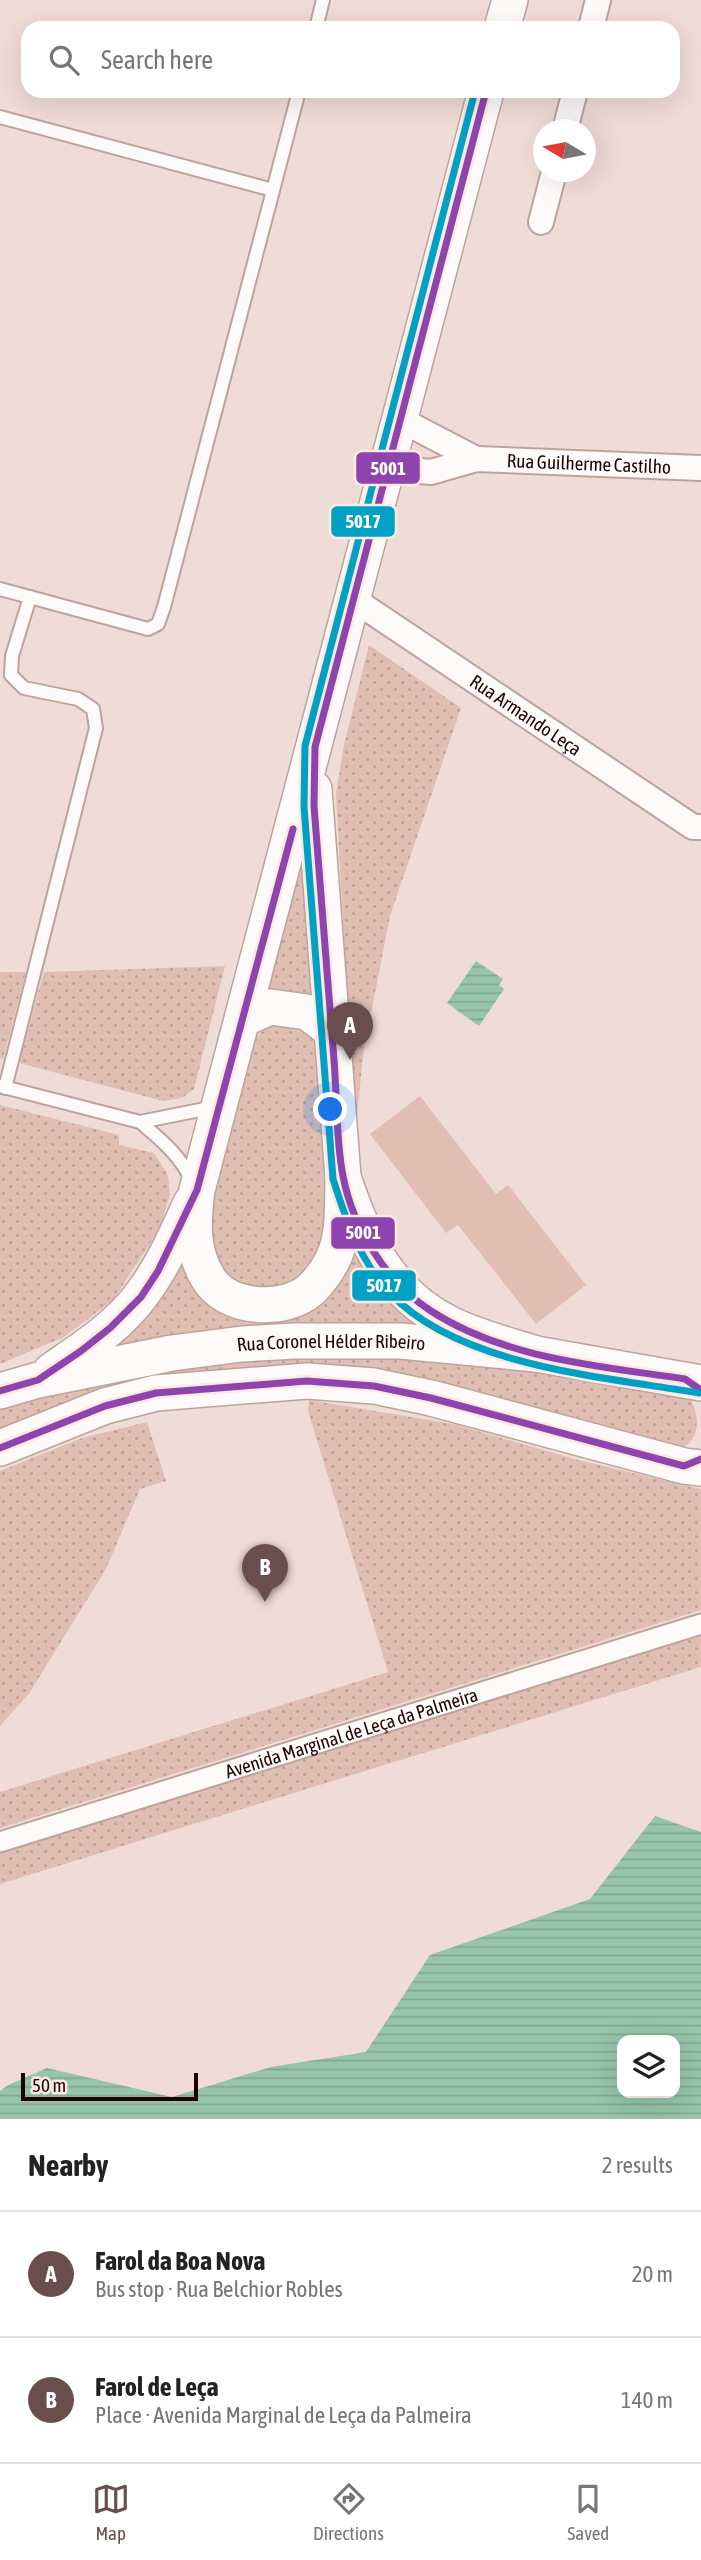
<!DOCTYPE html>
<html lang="en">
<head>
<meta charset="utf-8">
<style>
  :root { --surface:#fff; --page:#f2f2f2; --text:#222; --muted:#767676; --line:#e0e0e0; --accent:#684f4b }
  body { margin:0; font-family:"Asap Condensed",sans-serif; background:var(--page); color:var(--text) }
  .controls { position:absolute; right:21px; bottom:21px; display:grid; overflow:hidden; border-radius:14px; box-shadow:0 7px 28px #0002 }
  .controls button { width:63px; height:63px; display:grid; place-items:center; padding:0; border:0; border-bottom:2px solid var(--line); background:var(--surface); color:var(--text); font:35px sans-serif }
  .compass { position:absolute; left:533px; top:119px; width:63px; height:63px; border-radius:50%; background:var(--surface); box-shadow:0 7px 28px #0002; rotate:280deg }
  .scale { position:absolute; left:21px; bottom:18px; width:177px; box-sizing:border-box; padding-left:7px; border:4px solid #1f0300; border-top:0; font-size:19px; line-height:24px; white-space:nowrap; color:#1f0300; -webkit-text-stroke:5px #fbe9e3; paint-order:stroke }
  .you { position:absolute; left:331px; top:1110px; width:24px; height:24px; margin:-18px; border:5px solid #fff; border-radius:50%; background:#1a73e8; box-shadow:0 0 0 10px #1a73e833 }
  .badge { display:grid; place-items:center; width:46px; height:46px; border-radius:50%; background:var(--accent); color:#fff; font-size:23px; font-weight:700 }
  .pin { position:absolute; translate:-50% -58px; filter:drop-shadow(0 2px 4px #0008) }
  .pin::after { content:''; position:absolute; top:37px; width:24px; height:21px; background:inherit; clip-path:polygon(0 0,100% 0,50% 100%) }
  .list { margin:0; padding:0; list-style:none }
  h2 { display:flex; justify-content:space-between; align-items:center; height:91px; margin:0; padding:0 28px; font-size:30px }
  h2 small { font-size:23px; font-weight:400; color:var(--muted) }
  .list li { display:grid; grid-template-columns:46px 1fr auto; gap:21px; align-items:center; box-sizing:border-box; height:126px; padding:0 28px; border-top:2px solid var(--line) }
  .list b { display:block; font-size:26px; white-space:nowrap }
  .list p { margin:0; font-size:23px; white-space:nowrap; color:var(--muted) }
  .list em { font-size:23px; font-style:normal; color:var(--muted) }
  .icon { flex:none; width:38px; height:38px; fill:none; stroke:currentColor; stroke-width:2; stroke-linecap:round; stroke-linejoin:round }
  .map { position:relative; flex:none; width:701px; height:2119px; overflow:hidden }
  .search { position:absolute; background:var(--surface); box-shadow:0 7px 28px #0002; left:21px; right:21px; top:21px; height:77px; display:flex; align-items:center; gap:18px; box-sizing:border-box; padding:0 24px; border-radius:21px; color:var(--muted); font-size:26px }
  .sheet { height:343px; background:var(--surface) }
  nav { display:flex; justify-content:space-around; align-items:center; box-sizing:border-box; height:98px; border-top:2px solid var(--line); background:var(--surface); font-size:19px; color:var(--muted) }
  nav a { display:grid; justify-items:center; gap:4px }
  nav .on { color:var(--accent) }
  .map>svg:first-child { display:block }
  .grass { fill:url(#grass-dots) }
  .garden { fill:#e0beb3 }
  .water { fill:url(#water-rules); fill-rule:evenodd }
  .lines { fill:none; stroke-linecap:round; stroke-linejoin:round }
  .service-casing { stroke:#bca49c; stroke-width:16 }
  .pedestrian-casing { stroke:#bca49c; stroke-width:23 }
  .minor-casing { stroke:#bca49c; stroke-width:28 }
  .secondary-casing { stroke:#bca49c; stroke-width:38 }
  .service { stroke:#fdfaf9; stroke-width:12 }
  .pedestrian { stroke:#fdfaf9; stroke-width:19 }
  .minor { stroke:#fdfaf9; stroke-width:24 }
  .secondary { stroke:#fdfaf9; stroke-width:35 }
  .bus-1-casing { stroke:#fbe9e3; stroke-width:12 }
  .bus-2-casing { stroke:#fbe9e3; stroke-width:12 }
  .bus-1 { stroke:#8e44ad; stroke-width:7 }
  .bus-2 { stroke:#02a1c4; stroke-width:7 }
  .labels { text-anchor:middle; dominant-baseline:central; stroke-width:6; stroke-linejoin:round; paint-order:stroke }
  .street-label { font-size:19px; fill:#1f0300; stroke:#fbe9e3 }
  .line-badge { stroke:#fbe9e3; stroke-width:2.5 }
  .badge-label { font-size:19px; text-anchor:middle; font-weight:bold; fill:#fff }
</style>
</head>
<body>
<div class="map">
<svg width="701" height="2119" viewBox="0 0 701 2119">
  <defs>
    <pattern id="grass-dots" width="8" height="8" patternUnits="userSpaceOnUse" patternTransform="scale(1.75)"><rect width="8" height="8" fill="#e0beb3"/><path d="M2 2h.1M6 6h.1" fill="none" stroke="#c0a298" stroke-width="1.8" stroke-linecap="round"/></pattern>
    <pattern id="water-rules" width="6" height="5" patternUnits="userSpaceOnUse" patternTransform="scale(1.75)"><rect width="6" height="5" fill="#97c5a8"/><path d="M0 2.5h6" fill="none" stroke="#82a88f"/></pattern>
  </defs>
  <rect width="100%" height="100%" fill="#f0dcd6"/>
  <g class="grass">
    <polygon points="369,645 461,708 390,916 363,1055 355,1136 336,794 344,745"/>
    <path d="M 306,845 L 314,999 C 296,990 282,992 263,996 Z"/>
    <polygon points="225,966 194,1089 182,1098 163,1101 19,1063 44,972"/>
    <polygon points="0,972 26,972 3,1059 0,1058"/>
    <path d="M 275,1025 C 298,1027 308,1026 317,1049 L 330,1230 L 320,1262 L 300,1283 L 273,1291 L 237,1284 L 217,1265 L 206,1217 L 252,1042 L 261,1032 Z"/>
    <polygon points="0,1105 119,1135 119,1145 154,1153 168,1175 170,1195 159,1230 113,1300 64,1337 0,1364"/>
    <polygon points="352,1238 439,1331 95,1355 183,1246 270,1317"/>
    <path d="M 286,1354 L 388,1354 L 505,1365 L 689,1397 C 701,1416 701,1442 677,1450 L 394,1376 L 0,1431 L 0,1407 L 160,1369 Z"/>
    <polygon points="309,1400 453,1424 578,1460 701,1489 701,1610 0,1828 0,1792 388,1672 308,1411"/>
    <polygon points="147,1422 166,1481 140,1489 106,1569 28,1695 0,1726 0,1471 82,1438"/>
    <polygon points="701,1634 701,1667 0,1884 0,1853"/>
  </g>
  <polygon class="garden" points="420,1096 496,1194 508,1185 586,1285 536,1324 458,1225 446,1233 370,1134"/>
  <g class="water">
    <polygon points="476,961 503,979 499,985 504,989 479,1026 447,1003"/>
    <path d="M 655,1816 L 701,1832 L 701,2119 L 0,2119 L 0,2091 L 8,2085 L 47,2068 L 172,2097 L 271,2067 L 366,2052 L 430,1955 L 590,1899 ZM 622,2040 L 675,2040 L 675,2093 L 622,2093 Z"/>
  </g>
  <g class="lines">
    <g class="service-casing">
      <g id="service">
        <polyline points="316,28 323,0"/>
        <polyline points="0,117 273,190"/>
        <polyline points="0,589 148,629 158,624 164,607 299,91"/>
        <polyline points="0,1086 140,1122 205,1109 214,1103"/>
        <polyline points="5,1088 96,728 93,709 78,699 24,688 11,675 12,656 30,597"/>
        <path d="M 140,1122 C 161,1140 180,1155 192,1181"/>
      </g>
    </g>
    <g class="pedestrian-casing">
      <g id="pedestrian">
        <path id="s1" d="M 0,1842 L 701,1624"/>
      </g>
    </g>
    <g class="minor-casing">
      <g id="minor">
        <polyline points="591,28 598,0"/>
        <polyline points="565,130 575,91"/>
        <polyline points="541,222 554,172"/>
        <polyline points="401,420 476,459"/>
        <path id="s2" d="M 388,468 L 431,472 L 476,459 L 701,468"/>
        <path id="s3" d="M 353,599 L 693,827 L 701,827"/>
      </g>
    </g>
    <g class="secondary-casing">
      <g id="secondary">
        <polyline points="502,28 510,0"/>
        <path d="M 314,789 L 343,1177 C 364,1239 387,1293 450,1324 C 476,1337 508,1345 536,1354"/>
        <polyline points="243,1019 270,1007 307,1012 331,1030"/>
        <path d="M 343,1177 C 342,1203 345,1237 332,1261 C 326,1273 315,1287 305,1294 C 277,1312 226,1308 208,1278 C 191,1250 193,1221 197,1190 L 486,91"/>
        <path d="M 51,1371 C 83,1349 119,1326 142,1294 C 163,1266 177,1234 191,1203"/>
        <path id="s4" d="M 0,1391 L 38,1380 L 172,1353 L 242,1344 L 295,1341 L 401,1341 L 536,1354 L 701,1383"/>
        <polyline points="0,1448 105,1406 156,1393 307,1381 374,1386 431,1398 684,1466 701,1468"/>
      </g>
    </g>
    <use href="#service" class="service"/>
    <use href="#pedestrian" class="pedestrian"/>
    <use href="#minor" class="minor"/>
    <use href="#secondary" class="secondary"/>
    <g class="bus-1-casing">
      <g id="bus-1">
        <path d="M 486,91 L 315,747 L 314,806 C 321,891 327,975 334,1060 C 337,1096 336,1142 343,1176 C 353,1228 386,1282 431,1311 C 505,1359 600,1366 685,1379 L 701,1390"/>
        <polyline points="0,1391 38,1380 81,1351 110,1328 141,1297 158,1271 197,1190 293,829"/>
        <polyline points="0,1448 105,1406 156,1393 307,1381 374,1386 431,1398 684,1466 701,1459"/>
      </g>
    </g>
    <g class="bus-2-casing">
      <path id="bus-2" d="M 475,91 L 305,746 L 304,807 L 333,1179 C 346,1220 360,1261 390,1293 C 458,1366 604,1377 699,1393"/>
    </g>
    <use href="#bus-1" class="bus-1"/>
    <use href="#bus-2" class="bus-2"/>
  </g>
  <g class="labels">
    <g class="street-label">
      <text stroke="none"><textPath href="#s2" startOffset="203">Rua Guilherme Castilho</textPath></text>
      <text stroke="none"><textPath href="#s3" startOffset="208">Rua Armando Leça</textPath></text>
      <text stroke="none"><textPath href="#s4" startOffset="336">Rua Coronel Hélder Ribeiro</textPath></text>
      <text stroke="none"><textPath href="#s1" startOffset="368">Avenida Marginal de Leça da Palmeira</textPath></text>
    </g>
  </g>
  <g class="line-badge">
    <rect x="355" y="451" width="66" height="34" rx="7" fill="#8e44ad"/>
    <rect x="330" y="505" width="66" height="33" rx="7" fill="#02a1c4"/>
    <rect x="330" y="1216" width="66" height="34" rx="7" fill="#8e44ad"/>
    <rect x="351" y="1269" width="66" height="33" rx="7" fill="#02a1c4"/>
  </g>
  <g class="badge-label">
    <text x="388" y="475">5001</text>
    <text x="363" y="528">5017</text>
    <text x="363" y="1239">5001</text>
    <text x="384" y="1292">5017</text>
  </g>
</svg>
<div class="controls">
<button><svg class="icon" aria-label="layers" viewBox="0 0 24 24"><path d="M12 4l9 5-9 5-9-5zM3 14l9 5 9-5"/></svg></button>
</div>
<svg class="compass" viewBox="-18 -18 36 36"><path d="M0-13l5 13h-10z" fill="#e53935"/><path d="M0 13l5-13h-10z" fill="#767676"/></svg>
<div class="scale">50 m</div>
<div class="you"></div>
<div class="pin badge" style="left:350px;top:1060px">A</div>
<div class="pin badge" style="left:265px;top:1602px">B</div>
<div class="search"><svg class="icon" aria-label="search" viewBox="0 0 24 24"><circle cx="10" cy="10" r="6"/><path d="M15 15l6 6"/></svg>Search here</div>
</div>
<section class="sheet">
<h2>Nearby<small>2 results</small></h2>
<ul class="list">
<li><span class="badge">A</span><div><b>Farol da Boa Nova</b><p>Bus stop · Rua Belchior Robles</p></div><em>20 m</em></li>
<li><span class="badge">B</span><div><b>Farol de Leça</b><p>Place · Avenida Marginal de Leça da Palmeira</p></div><em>140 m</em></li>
</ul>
</section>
<nav>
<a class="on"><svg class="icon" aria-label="map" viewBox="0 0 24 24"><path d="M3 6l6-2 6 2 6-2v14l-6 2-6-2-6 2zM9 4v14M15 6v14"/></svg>Map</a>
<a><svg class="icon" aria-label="directions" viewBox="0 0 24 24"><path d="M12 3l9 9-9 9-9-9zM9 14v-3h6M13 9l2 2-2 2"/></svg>Directions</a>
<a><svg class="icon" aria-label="saved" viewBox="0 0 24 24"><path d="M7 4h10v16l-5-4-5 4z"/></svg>Saved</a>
</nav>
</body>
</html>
